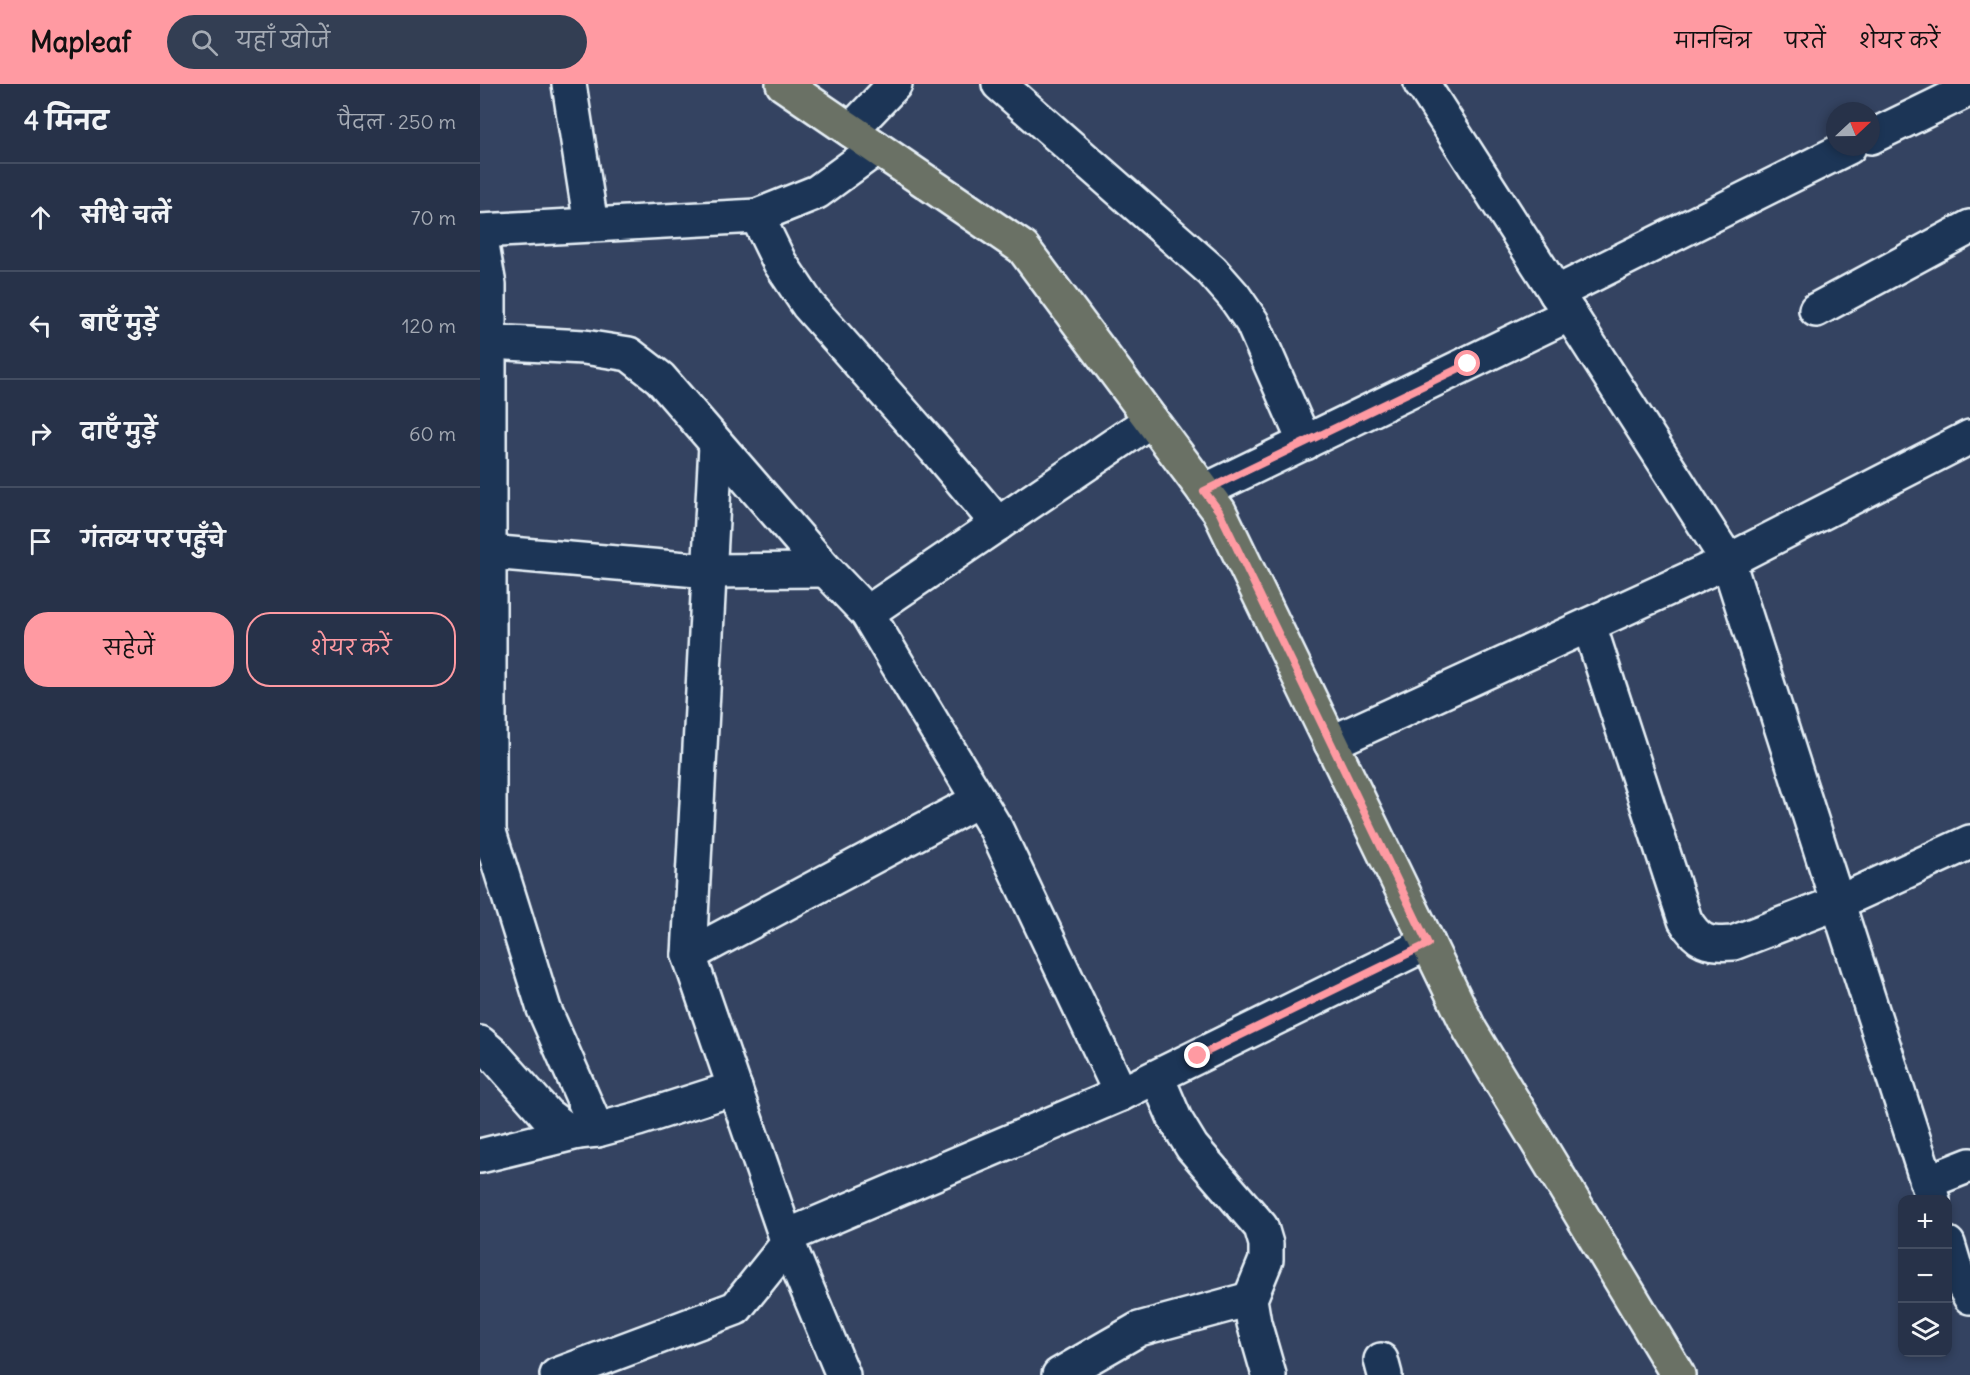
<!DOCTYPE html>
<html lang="hi">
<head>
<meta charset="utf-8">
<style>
  :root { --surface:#273249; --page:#333e53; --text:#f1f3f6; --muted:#a4aab4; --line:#434d61; --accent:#ff9aa2 }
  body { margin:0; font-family:Delius,"Playpen Sans Deva",sans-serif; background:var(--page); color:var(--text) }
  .controls { position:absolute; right:18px; bottom:18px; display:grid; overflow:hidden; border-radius:12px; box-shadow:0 3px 9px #0003 }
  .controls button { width:54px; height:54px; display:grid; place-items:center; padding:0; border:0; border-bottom:2px solid var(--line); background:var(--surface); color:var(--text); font:30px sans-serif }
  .compass { position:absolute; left:1346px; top:18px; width:54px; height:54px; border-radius:50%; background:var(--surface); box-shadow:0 3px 9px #0003; rotate:68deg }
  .stop { position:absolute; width:18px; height:18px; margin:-14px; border:4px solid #ff9aa2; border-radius:50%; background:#fff }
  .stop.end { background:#ff9aa2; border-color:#fff; box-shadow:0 2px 6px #0008 }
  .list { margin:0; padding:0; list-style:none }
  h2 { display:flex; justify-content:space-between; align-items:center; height:78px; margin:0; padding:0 24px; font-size:26px }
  h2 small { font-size:20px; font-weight:400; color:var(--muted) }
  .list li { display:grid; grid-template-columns:39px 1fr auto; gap:18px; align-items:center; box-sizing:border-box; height:108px; padding:0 24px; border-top:2px solid var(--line) }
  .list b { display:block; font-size:22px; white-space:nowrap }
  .list em { font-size:20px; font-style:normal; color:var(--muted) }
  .actions { display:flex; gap:12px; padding:18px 24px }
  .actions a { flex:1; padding:14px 0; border:2px solid var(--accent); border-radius:24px; text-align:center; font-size:21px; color:var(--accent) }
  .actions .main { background:var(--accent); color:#111 }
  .icon { flex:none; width:33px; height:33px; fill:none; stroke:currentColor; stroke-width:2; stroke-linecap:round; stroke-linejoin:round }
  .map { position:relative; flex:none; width:1490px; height:1291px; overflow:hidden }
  header { display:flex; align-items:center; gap:36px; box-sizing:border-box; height:84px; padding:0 30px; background:var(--accent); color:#111 }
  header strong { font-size:28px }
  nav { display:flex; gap:33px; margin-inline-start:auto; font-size:21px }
  .search { width:420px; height:54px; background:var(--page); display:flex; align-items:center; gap:15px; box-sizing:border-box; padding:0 21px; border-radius:33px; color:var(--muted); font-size:22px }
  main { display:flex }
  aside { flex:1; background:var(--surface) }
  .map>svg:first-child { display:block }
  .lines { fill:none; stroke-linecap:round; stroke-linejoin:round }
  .minor-casing { stroke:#e8f1f8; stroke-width:38 }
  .major-casing { stroke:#e8f1f8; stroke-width:38 }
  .minor { stroke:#1d3557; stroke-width:33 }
  .major { stroke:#6a7165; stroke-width:33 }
  .route { stroke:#ff9aa2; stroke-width:8 }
</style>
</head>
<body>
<header>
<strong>Mapleaf</strong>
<div class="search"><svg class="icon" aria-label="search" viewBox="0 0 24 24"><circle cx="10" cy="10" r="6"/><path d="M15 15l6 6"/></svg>यहाँ खोजें</div>
<nav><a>मानचित्र</a><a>परतें</a><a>शेयर करें</a></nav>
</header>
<main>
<aside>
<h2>4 मिनट<small>पैदल · 250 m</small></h2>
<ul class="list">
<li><svg class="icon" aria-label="ahead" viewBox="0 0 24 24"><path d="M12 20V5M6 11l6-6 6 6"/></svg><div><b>सीधे चलें</b></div><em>70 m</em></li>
<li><svg class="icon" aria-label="left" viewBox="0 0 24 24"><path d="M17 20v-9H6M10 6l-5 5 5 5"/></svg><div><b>बाएँ मुड़ें</b></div><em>120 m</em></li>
<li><svg class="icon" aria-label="right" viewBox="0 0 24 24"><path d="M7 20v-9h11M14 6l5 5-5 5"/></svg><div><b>दाएँ मुड़ें</b></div><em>60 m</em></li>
<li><svg class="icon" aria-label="arrive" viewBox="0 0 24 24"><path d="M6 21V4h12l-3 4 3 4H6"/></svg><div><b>गंतव्य पर पहुँचे</b></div></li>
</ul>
<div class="actions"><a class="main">सहेजें</a><a>शेयर करें</a></div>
</aside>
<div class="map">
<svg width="1490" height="1291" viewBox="0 0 1490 1291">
  <rect width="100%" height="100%" fill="#344361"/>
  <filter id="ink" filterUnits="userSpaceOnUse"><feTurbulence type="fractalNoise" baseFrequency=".0167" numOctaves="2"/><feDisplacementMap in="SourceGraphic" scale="12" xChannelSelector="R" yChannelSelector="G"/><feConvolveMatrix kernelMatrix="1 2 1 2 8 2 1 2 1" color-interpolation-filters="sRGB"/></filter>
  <g filter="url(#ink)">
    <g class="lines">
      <g class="minor-casing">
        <g id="minor">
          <polyline points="89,0 111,141"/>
          <polyline points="519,0 732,187 754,212 772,238 825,359"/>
          <polyline points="941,0 945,4 1248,477 1453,1116"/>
          <polyline points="371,46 415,0"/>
          <polyline points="1391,53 1490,5"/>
          <polyline points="277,132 300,179 328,221 455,365 518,440"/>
          <polyline points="0,147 277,132 337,108 397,64"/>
          <polyline points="0,149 9,201 9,748"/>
          <polyline points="1076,209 1369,63"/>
          <polyline points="1336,226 1490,143"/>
          <polyline points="9,258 104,263 149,270 180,294 346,486 387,529 516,745 641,1010"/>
          <polyline points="236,361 209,871 308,1159 363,1291"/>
          <polyline points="724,407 1090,230"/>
          <polyline points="9,468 229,487 346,486"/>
          <polyline points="387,529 671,336"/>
          <path d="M 1109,541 L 1205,836 C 1218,858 1228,861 1253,859 L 1357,819 L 1490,758"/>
          <polyline points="851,659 1248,477 1490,353"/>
          <polyline points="0,750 9,748 64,925 117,1046"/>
          <polyline points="209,871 499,716"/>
          <polyline points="0,959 14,971 67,1031 83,1043 98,1048 117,1046 158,1035 255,1004"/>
          <polyline points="677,993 695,1035 712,1063 781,1143 786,1160 786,1176 770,1215 774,1239 789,1291"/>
          <polyline points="0,1072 98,1048"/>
          <polyline points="1447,1098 1490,1081"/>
          <polyline points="1468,1160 1477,1190 1490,1213"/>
          <polyline points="901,1276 905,1291"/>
          <polyline points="77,1291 256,1224 317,1148 641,1010 948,859"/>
          <polyline points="579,1291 659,1245 770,1215"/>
        </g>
      </g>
      <g class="major-casing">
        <polyline id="major" points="303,0 543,164 739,427 990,946 1198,1291"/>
      </g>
      <use href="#minor" class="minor"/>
      <use href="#major" class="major"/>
    </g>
  </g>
  <g class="lines" filter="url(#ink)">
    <polyline class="route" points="718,972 948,860 739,427 724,407 988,280"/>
  </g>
</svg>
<div class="controls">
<button>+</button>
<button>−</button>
<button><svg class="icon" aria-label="layers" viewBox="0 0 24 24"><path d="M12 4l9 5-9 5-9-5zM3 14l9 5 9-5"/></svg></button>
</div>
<svg class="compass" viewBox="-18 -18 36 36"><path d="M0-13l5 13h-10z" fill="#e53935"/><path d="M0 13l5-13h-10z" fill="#a4aab4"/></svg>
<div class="stop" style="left:988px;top:280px"></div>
<div class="stop end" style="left:718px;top:972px"></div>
</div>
</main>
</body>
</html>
